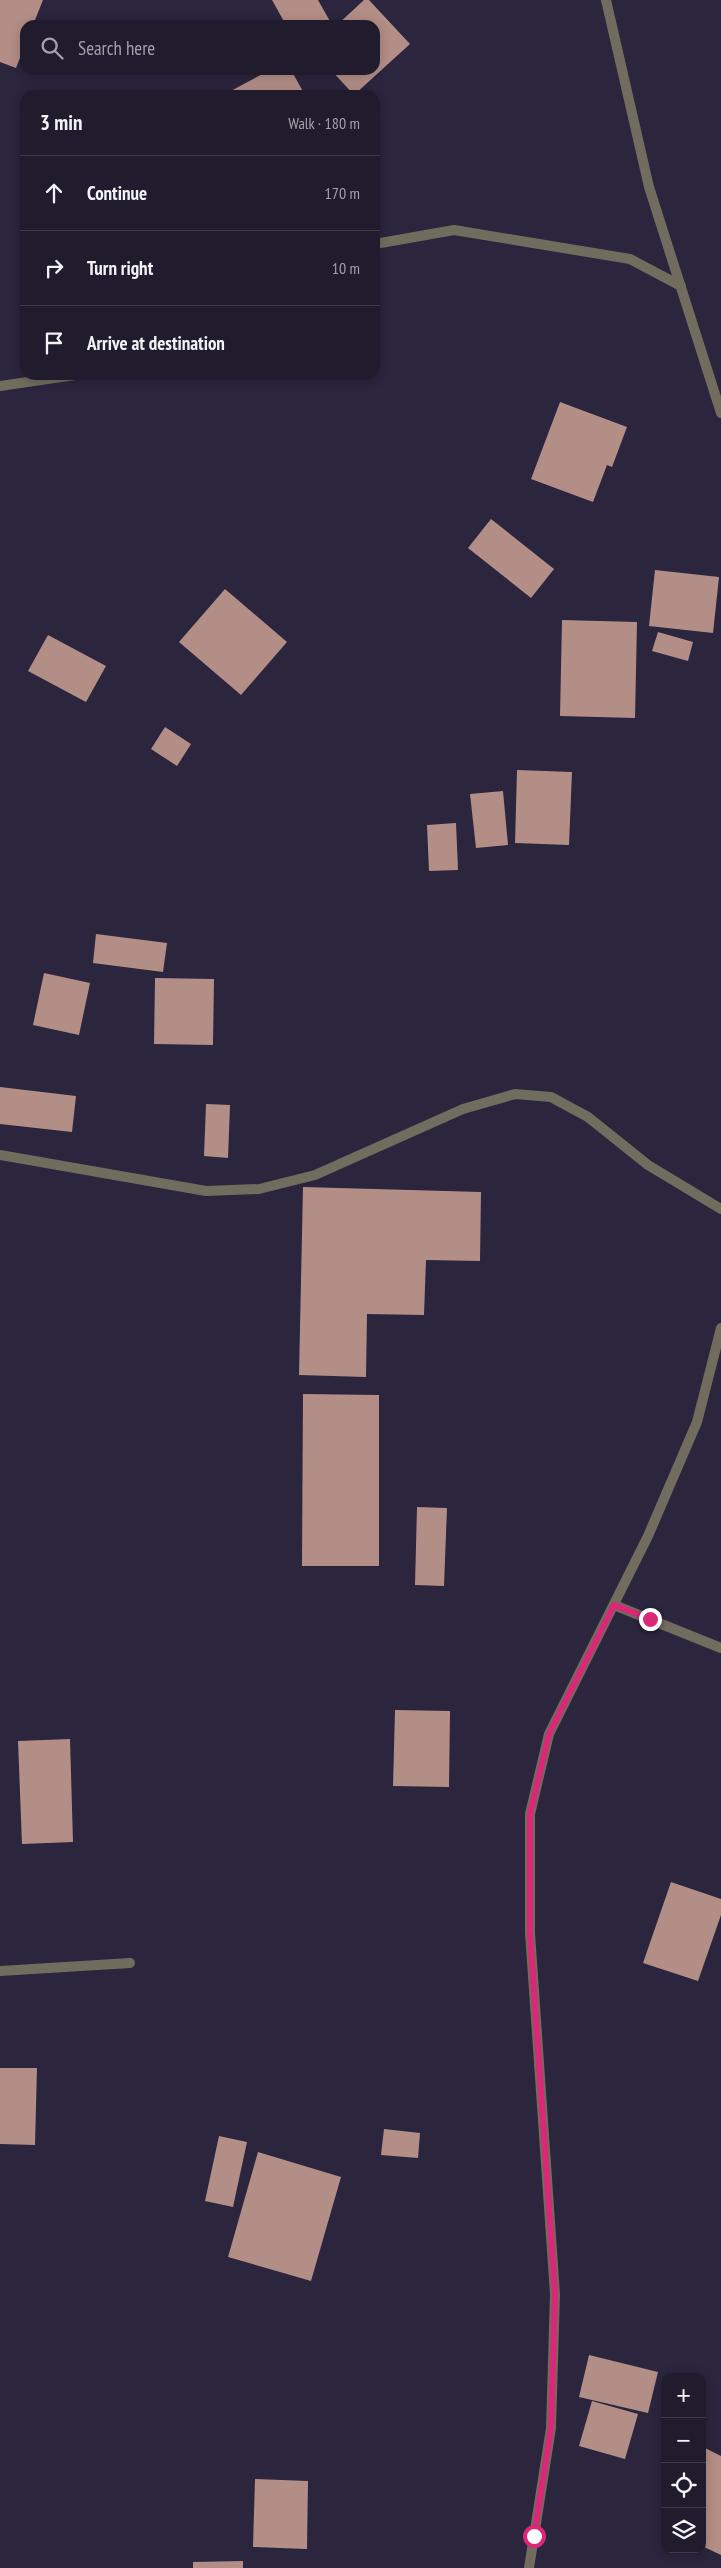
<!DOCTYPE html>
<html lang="en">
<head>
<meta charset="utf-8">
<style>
  :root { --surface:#201c2e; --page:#2d293a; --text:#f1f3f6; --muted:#a2a1aa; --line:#3d3a4a }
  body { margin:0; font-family:"PT Sans Narrow",sans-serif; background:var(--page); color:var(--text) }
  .controls { position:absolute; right:15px; bottom:15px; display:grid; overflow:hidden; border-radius:10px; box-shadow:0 2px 12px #0003 }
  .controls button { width:45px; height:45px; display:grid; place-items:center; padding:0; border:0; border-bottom:1px solid var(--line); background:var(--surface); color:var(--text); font:25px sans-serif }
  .stop { position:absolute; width:15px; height:15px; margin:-11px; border:4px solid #db2777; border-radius:50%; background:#fff }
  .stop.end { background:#db2777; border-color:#fff; box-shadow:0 1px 5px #0008 }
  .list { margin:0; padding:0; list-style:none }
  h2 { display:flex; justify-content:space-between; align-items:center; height:65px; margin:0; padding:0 20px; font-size:21px }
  h2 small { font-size:16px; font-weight:400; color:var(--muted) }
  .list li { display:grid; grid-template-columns:32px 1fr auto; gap:15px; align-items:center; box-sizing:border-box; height:75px; padding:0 20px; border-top:1px solid var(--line) }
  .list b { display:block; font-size:19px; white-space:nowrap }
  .list em { font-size:16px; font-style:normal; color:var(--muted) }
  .icon { flex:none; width:28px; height:28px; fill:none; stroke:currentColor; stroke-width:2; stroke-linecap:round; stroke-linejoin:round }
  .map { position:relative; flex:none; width:721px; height:2568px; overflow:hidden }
  .search { position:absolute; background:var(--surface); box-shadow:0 2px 12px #0003; left:20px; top:20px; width:360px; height:55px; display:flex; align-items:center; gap:12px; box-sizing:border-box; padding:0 18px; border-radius:15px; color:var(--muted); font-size:19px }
  .panel { position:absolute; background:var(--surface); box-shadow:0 2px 12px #0003; left:20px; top:90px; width:360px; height:290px; border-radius:15px }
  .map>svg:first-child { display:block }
  .building { fill:#b38e87 }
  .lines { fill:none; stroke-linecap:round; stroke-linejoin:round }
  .minor { stroke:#706c5e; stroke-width:10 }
  .tertiary { stroke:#706c5e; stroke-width:10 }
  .route { stroke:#db2777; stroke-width:6 }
</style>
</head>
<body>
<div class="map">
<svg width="721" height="2568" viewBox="0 0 721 2568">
  <rect width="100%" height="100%" fill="#2b253e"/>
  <g class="building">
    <polygon points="0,0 43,0 33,25 25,25 25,45 16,68 0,62"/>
    <polygon points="272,0 318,0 331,23 326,25 286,25"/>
    <polygon points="364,0 369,0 410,44 354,95 331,70 375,70 375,25 337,25"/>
    <polygon points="270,70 291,70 305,95 228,95 227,93"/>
    <polygon points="560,402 627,427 612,467 607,465 593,502 531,479"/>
    <polygon points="491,519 554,569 531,598 468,548"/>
    <polygon points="655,570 719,577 713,633 649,626"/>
    <polygon points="225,589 287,642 241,695 179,642"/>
    <polygon points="562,620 637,622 635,718 560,716"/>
    <polygon points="658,632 693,642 688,661 652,651"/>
    <polygon points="48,635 106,666 86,702 28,671"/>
    <polygon points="165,727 191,744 177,766 151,749"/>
    <polygon points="517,770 572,772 569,845 515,843"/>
    <polygon points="503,791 508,845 476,848 470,794"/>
    <polygon points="456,823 458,870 429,871 427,825"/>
    <polygon points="96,934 167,943 163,972 93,963"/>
    <polygon points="44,973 90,983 79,1035 33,1025"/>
    <polygon points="155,978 214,979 213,1045 154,1044"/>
    <polygon points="0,1087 76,1096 72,1132 0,1124"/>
    <polygon points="206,1104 230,1105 228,1158 204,1156"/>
    <polygon points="303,1187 481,1192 480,1261 426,1260 424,1315 367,1314 366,1377 299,1375"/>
    <polygon points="303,1394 379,1395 379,1566 302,1566"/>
    <polygon points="417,1507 447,1508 444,1586 415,1585"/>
    <polygon points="395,1710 450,1711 449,1787 393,1786"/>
    <polygon points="70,1739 73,1842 22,1844 18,1741"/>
    <polygon points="671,1882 721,1899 721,1915 698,1981 643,1963"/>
    <polygon points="0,2068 37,2068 35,2145 0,2144"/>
    <polygon points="384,2129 420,2133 418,2158 381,2155"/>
    <polygon points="219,2136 247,2142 233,2207 205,2201"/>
    <polygon points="258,2152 341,2177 311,2281 228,2257"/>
    <polygon points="589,2355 658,2372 648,2413 579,2397"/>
    <polygon points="592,2401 638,2414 625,2459 579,2446"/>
    <polygon points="703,2447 721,2456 721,2555 702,2546"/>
    <polygon points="255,2479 308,2481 307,2549 253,2547"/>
    <polygon points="243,2561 243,2568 193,2568 193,2562"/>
  </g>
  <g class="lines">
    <g class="minor">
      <polyline points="375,244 454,230 630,259 681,286"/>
      <polyline points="0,386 75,375"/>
      <polyline points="0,1155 206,1191 259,1189 315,1175 463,1109 515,1094 551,1097 588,1117 648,1165 721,1209"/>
      <polyline points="614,1605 721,1648"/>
      <polyline points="0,1971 130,1963"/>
    </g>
    <g class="tertiary">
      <polyline points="606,0 649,187 721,413"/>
      <polyline points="529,2568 551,2428 555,2294 530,1933 530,1814 549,1734 648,1536 697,1422 721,1328"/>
    </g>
  </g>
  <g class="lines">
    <polyline class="route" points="534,2536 551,2428 555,2294 530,1934 530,1814 549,1734 614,1605 650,1619"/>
  </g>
</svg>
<div class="controls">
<button>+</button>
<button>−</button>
<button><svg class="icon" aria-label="locate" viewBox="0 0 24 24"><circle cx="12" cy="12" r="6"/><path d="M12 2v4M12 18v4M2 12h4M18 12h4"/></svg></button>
<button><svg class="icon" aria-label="layers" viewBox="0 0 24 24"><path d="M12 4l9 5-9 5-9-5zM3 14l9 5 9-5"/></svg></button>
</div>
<div class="stop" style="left:534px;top:2536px"></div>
<div class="stop end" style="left:650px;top:1619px"></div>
<div class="search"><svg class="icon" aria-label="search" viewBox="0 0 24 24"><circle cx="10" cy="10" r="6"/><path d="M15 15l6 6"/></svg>Search here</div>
<section class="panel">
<h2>3 min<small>Walk · 180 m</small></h2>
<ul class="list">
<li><svg class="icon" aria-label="ahead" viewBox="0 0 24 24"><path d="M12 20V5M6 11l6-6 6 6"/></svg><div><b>Continue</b></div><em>170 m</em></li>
<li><svg class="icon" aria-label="right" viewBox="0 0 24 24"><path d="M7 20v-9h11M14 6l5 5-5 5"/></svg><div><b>Turn right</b></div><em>10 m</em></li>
<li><svg class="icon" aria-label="arrive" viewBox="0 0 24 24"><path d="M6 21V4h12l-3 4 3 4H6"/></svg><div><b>Arrive at destination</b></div></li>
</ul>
</section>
</div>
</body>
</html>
